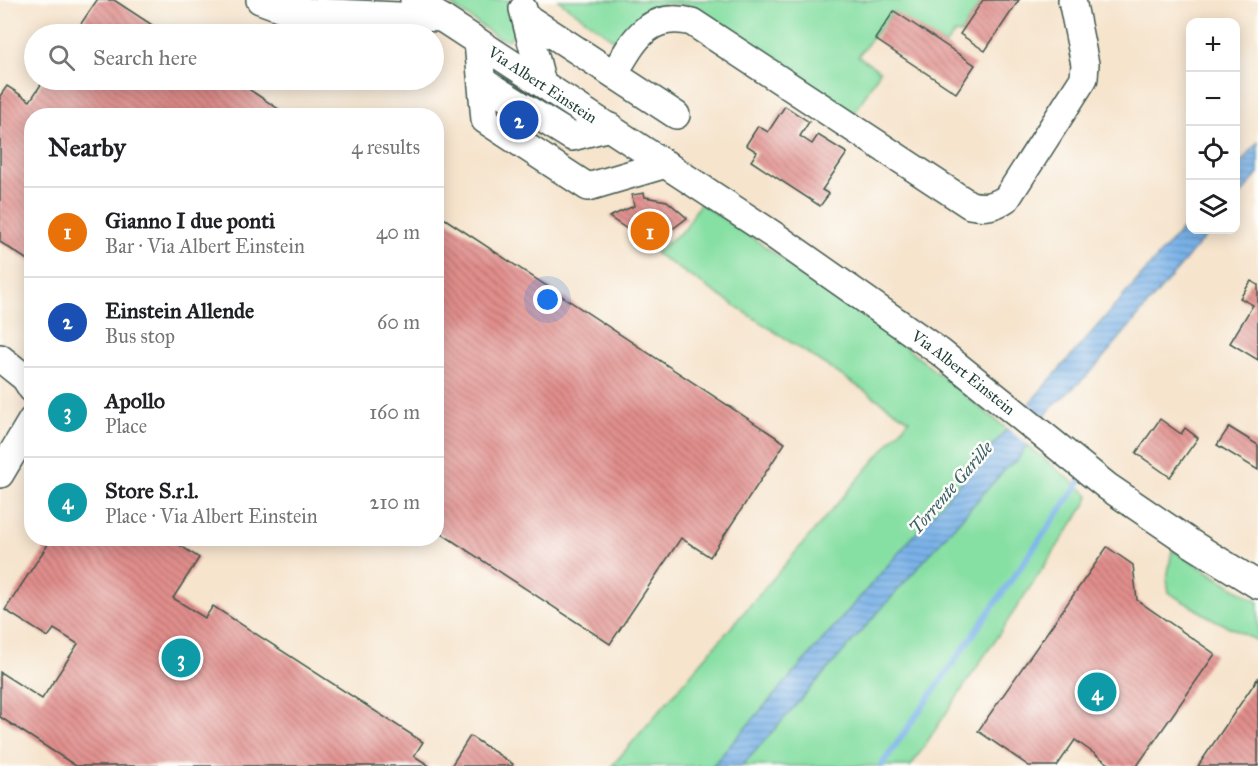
<!DOCTYPE html>
<html lang="en">
<head>
<meta charset="utf-8">
<style>
  :root { --surface:#fff; --page:#f6f6f6; --text:#202124; --muted:#757577; --line:#e0e0e0; --accent:#b5179e }
  body { margin:0; font-family:"IM FELL Great Primer",serif; background:var(--page); color:var(--text) }
  .controls { position:absolute; right:18px; top:18px; display:grid; overflow:hidden; border-radius:12px; box-shadow:0 3px 15px #0003 }
  .controls button { width:54px; height:54px; display:grid; place-items:center; padding:0; border:0; border-bottom:2px solid var(--line); background:var(--surface); color:var(--text); font:30px sans-serif }
  .you { position:absolute; left:548px; top:300px; width:21px; height:21px; margin:-15px; border:4px solid #fff; border-radius:50%; background:#1a73e8; box-shadow:0 0 0 9px #1a73e833 }
  .badge { display:grid; place-items:center; width:39px; height:39px; border-radius:50%; background:var(--accent); color:#fff; font-size:20px; font-weight:700 }
  .pin { position:absolute; translate:-50% -50%; border:3px solid #fff; box-shadow:0 2px 6px #0006 }
  .list { margin:0; padding:0; list-style:none }
  h2 { display:flex; justify-content:space-between; align-items:center; height:78px; margin:0; padding:0 24px; font-size:26px }
  h2 small { font-size:20px; font-weight:400; color:var(--muted) }
  .list li { display:grid; grid-template-columns:39px 1fr auto; gap:18px; align-items:center; box-sizing:border-box; height:90px; padding:0 24px; border-top:2px solid var(--line) }
  .list b { display:block; font-size:22px; white-space:nowrap }
  .list p { margin:0; font-size:20px; white-space:nowrap; color:var(--muted) }
  .list em { font-size:20px; font-style:normal; color:var(--muted) }
  .icon { flex:none; width:33px; height:33px; fill:none; stroke:currentColor; stroke-width:2; stroke-linecap:round; stroke-linejoin:round }
  .map { position:relative; flex:none; width:1258px; height:766px; overflow:hidden }
  .search { position:absolute; background:var(--surface); box-shadow:0 3px 15px #0003; left:24px; top:24px; width:420px; height:66px; display:flex; align-items:center; gap:15px; box-sizing:border-box; padding:0 21px; border-radius:33px; color:var(--muted); font-size:22px }
  .panel { position:absolute; background:var(--surface); box-shadow:0 3px 15px #0003; left:24px; top:108px; width:420px; height:438px; border-radius:24px }
  .map>svg:first-child { display:block }
  .green { fill:#86dfa3; stroke:#528e6c; stroke-width:1.5 }
  .water { fill:url(#water-rules); stroke:#4c788e; stroke-width:1.5 }
  .pier { fill:#f6e4cd }
  .lines { fill:none; stroke-linecap:round; stroke-linejoin:round }
  .stream { stroke:#7ab2e9; stroke-width:6 }
  .building { fill:url(#building-back-hatch) }
  .minor-casing { stroke:#3f564b; stroke-width:30 }
  .minor { stroke:#fff; stroke-width:27 }
  .labels { text-anchor:middle; dominant-baseline:central; stroke-width:5; stroke-linejoin:round; paint-order:stroke }
  .street-label { font-size:16px; fill:#1f3d34; stroke:#fdfcf7 }
  .water-label { font-size:18px; font-style:italic; fill:#3a606a; stroke:#fdfcf7 }
</style>
</head>
<body>
<div class="map">
<svg width="1258" height="766" viewBox="0 0 1258 766">
  <defs>
    <pattern id="water-rules" width="6" height="5" patternUnits="userSpaceOnUse" patternTransform="scale(1.5)"><rect width="6" height="5" fill="#7ab2e9"/><path d="M0 2.5h6" fill="none" stroke="#6392be"/></pattern>
    <pattern id="building-back-hatch" width="6" height="6" patternUnits="userSpaceOnUse" patternTransform="scale(1.5)"><rect width="6" height="6" fill="#e18e8c"/><path d="M-1 5l2 2M0 0l6 6M5-1l2 2" fill="none" stroke="#b67573"/></pattern>
  </defs>
  <rect width="100%" height="100%" fill="#fdfcf7"/>
  <filter id="ink" filterUnits="userSpaceOnUse"><feTurbulence type="fractalNoise" baseFrequency=".0167" numOctaves="2"/><feDisplacementMap in="SourceGraphic" scale="12" xChannelSelector="R" yChannelSelector="G"/><feConvolveMatrix kernelMatrix="1 2 1 2 8 2 1 2 1" color-interpolation-filters="sRGB"/></filter>
  <filter id="wash" filterUnits="userSpaceOnUse"><feTurbulence type="fractalNoise" baseFrequency=".008" numOctaves="4" result="noise"/><feDisplacementMap in="SourceGraphic" scale="24" xChannelSelector="R" yChannelSelector="G"/><feGaussianBlur stdDeviation="1.35" result="paint"/><feColorMatrix in="noise" values="0 0 0 0 0 0 0 0 0 0 0 0 0 0 0 0 0 1.4 0 .05"/><feComposite in="paint" operator="in"/></filter>
  <g filter="url(#wash)">
    <rect width="100%" height="100%" fill="#f6e4cd"/>
    <g class="green">
      <polygon points="444,0 508,0 514,33 509,40 499,38"/>
      <path d="M 558,0 L 983,0 L 960,34 L 955,33 L 945,45 L 893,12 L 858,56 L 880,71 L 853,116 L 686,5 C 647,0 641,13 620,41 L 616,41 Z"/>
      <polygon points="700,203 753,238 899,342 1089,495 1087,502 911,766 612,766 909,420 655,253 685,229"/>
      <polygon points="1172,550 1258,602 1258,641 1211,618 1169,593 1167,579"/>
    </g>
    <g class="water">
      <polygon points="1258,142 1258,174 1236,201 1236,168"/>
      <polygon points="1190,220 1190,230 1211,230 1091,372 1050,409 1017,461 1007,467 742,766 712,766"/>
    </g>
    <polygon class="pier" points="1027,403 1048,419 1031,447 1005,427"/>
    <g class="lines">
      <polyline class="stream" points="881,766 1080,482"/>
    </g>
    <g id="blocks">
      <g class="building">
        <polygon points="97,0 114,0 166,34 74,34"/>
        <polygon points="983,0 1019,0 985,51 960,34"/>
        <polygon points="894,11 975,65 956,93 875,39"/>
        <polygon points="44,80 235,80 289,116 32,116 32,263 0,242 0,96 7,86 30,101"/>
        <polygon points="785,106 809,122 800,136 812,144 818,135 847,153 822,190 829,194 820,206 751,161 757,152 746,145 758,126 768,132"/>
        <polygon points="644,193 645,197 667,201 687,218 651,245 609,217 634,206 632,195"/>
        <polygon points="436,213 785,443 710,557 681,538 610,644 436,530"/>
        <polygon points="1251,281 1258,285 1258,360 1230,343 1253,305 1240,298"/>
        <polygon points="1160,419 1181,434 1185,428 1198,438 1170,477 1136,453"/>
        <polygon points="1229,427 1258,445 1258,470 1217,445"/>
        <polygon points="52,538 141,538 147,542 150,538 169,538 199,558 173,598 205,618 213,606 423,742 414,756 430,766 76,766 0,717 0,672 42,699 78,644 54,629 48,637 5,610"/>
        <polygon points="1107,547 1133,565 1137,600 1215,654 1137,766 1112,766 1075,740 1057,766 1029,766 978,731"/>
        <polygon points="1258,678 1258,766 1198,766"/>
        <polygon points="470,736 513,764 512,766 451,766"/>
      </g>
    </g>
  </g>
  <g filter="url(#ink)">
    <use href="#blocks" fill-opacity="0" stroke="#3f564b" stroke-width="1.5"/>
    <g class="lines">
      <g class="minor-casing">
        <g id="minor">
          <polyline points="260,0 290,11 442,18"/>
          <path id="s1" d="M 414,0 L 775,236 L 940,352 L 1108,487 L 1192,544 L 1258,585"/>
          <polyline points="523,9 542,83"/>
          <polyline points="526,17 676,115"/>
          <polyline points="478,42 485,120 588,187 666,164"/>
          <path d="M 614,74 C 633,42 647,11 692,22 L 970,205 C 984,208 994,207 1007,198 L 1084,78 L 1085,64 L 1072,0"/>
          <polyline points="482,81 572,137 610,127"/>
          <polyline points="0,358 25,378 32,389"/>
          <polyline points="0,474 32,420"/>
        </g>
      </g>
      <use href="#minor" class="minor"/>
    </g>
  </g>
  <g class="labels">
    <g class="street-label">
      <text stroke="none"><textPath href="#s1" startOffset="154">Via Albert Einstein</textPath></text>
      <text stroke="none"><textPath href="#s1" startOffset="664">Via Albert Einstein</textPath></text>
    </g>
    <g class="water-label">
      <text transform="translate(951 488) rotate(-49)">Torrente Garille</text>
    </g>
  </g>
</svg>
<div class="controls">
<button>+</button>
<button>−</button>
<button><svg class="icon" aria-label="locate" viewBox="0 0 24 24"><circle cx="12" cy="12" r="6"/><path d="M12 2v4M12 18v4M2 12h4M18 12h4"/></svg></button>
<button><svg class="icon" aria-label="layers" viewBox="0 0 24 24"><path d="M12 4l9 5-9 5-9-5zM3 14l9 5 9-5"/></svg></button>
</div>
<div class="you"></div>
<div class="pin badge" style="left:650px;top:231px;background:#e8710a">1</div>
<div class="pin badge" style="left:519px;top:120px;background:#1a4fb4">2</div>
<div class="pin badge" style="left:181px;top:658px;background:#0f9aa8">3</div>
<div class="pin badge" style="left:1097px;top:692px;background:#0f9aa8">4</div>
<div class="search"><svg class="icon" aria-label="search" viewBox="0 0 24 24"><circle cx="10" cy="10" r="6"/><path d="M15 15l6 6"/></svg>Search here</div>
<section class="panel">
<h2>Nearby<small>4 results</small></h2>
<ul class="list">
<li><span class="badge" style="background:#e8710a">1</span><div><b>Gianno I due ponti</b><p>Bar · Via Albert Einstein</p></div><em>40 m</em></li>
<li><span class="badge" style="background:#1a4fb4">2</span><div><b>Einstein Allende</b><p>Bus stop</p></div><em>60 m</em></li>
<li><span class="badge" style="background:#0f9aa8">3</span><div><b>Apollo</b><p>Place</p></div><em>160 m</em></li>
<li><span class="badge" style="background:#0f9aa8">4</span><div><b>Store S.r.l.</b><p>Place · Via Albert Einstein</p></div><em>210 m</em></li>
</ul>
</section>
</div>
</body>
</html>
